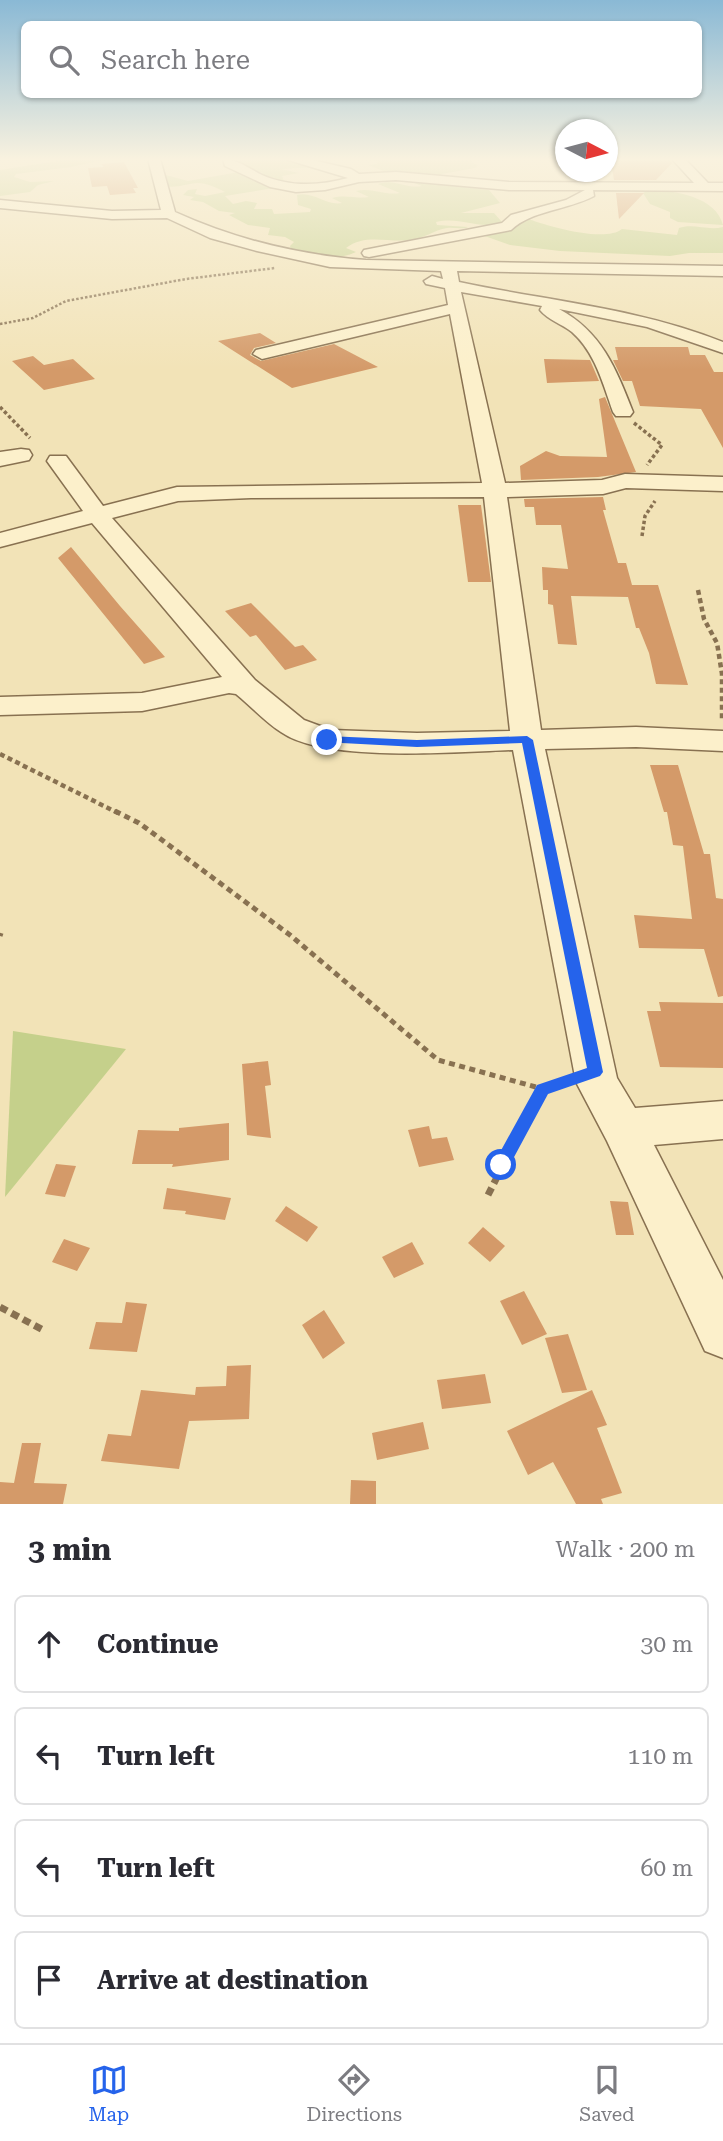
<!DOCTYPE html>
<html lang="en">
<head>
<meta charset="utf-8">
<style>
  :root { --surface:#fff; --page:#f7f7f7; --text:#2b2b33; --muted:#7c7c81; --line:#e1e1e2; --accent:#2563eb }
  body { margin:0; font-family:"Roboto Serif",serif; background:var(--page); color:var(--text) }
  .compass { position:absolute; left:555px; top:119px; width:63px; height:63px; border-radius:50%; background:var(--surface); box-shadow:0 2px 5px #0004; rotate:96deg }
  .stop { position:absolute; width:21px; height:21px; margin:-16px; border:5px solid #2563eb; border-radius:50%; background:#fff }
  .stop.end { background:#2563eb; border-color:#fff; box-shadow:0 2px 7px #0008 }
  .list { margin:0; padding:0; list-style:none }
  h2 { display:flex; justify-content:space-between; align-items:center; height:91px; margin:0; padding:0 28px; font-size:30px }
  h2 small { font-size:23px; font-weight:400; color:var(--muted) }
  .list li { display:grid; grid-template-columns:46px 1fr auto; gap:21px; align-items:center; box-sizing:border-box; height:98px; margin:0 14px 14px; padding:0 14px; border:2px solid var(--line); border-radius:10px }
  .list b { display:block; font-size:26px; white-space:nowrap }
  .list em { font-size:23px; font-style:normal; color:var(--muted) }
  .icon { flex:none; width:38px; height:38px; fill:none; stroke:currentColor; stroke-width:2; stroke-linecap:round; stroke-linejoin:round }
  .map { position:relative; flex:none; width:723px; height:1504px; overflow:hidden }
  .search { position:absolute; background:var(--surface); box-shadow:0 2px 5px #0004; left:21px; right:21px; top:21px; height:77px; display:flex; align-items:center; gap:18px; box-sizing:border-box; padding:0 24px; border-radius:10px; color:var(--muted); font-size:26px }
  .sheet { height:539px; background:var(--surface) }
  nav { display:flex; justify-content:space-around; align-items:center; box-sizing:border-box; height:98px; border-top:2px solid var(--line); background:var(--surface); font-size:19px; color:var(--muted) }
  nav a { display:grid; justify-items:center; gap:4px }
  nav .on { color:var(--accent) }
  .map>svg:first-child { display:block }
  .green { fill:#c5d08b }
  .building { fill:#d49a69 }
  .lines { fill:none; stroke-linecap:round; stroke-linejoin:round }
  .minor-casing { stroke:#887151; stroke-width:3 }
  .path-far4 { stroke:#887151; stroke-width:2.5; stroke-dasharray:2.5 2; stroke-linecap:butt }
  .path-far3 { stroke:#887151; stroke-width:3.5; stroke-dasharray:3.5 2.5; stroke-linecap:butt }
  .path-far2 { stroke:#887151; stroke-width:4.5; stroke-dasharray:5 3.5; stroke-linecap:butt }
  .path-far1 { stroke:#887151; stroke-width:5; stroke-dasharray:6 4.5; stroke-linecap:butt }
  .path { stroke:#887151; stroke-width:7; stroke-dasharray:8 5; stroke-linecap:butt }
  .minor { fill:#fcf0cb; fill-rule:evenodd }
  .route { fill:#2563eb }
</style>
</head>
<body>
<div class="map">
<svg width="723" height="1504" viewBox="0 0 723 1504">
  <rect width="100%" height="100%" fill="#f2e3b7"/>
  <g class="green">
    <polygon points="70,159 107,159 71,167 16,174 14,177 30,182 54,181 38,185 30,192 0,196 0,170"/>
    <path d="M 240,159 L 298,160 L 316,167 L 281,169 L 299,173 L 282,176 L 284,181 L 274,188 L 225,196 L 233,204 L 246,201 L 257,203 L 254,209 L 272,209 L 274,214 L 310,212 L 311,209 L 298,205 L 297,195 C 313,191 326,206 342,203 L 332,198 C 346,194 356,199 369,197 L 356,191 C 372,187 385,196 400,193 L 378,184 C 394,178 406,189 422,186 L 368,165 L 376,164 L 379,161 L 355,159 L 474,161 L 470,162 L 478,165 L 475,168 L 442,174 L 435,184 L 489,190 L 500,203 L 461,213 L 494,213 L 502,222 C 480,231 462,216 436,222 L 437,225 L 468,227 C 462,230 454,227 447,228 C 434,230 423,239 410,240 C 389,243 365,233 346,248 L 356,252 C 336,262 311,254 291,249 L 290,246 L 294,242 L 285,237 L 268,235 L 270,228 L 248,225 L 229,215 L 235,213 L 219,211 L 203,202 L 190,200 L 194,197 L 183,195 L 188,190 L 197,189 L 195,194 L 205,196 L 225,192 C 218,188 206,183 198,183 C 180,184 167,194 150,176 L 162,174 L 188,181 L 239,172 L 263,173 L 237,165 Z"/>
    <path d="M 649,190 C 675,190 716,197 723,225 L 678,222 L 670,218 L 670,212 L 650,204 L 643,193 Z"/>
    <path d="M 526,218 C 546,226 605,243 622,229 L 677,235 L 679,228 C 693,223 708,231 723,227 L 723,253 L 689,253 L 670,256 L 560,251 L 510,245 L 479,234 Z"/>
    <polygon points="13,1031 126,1049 5,1197"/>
  </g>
  <g class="building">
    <polygon points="611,161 670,161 672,163 656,180 614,180"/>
    <polygon points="124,162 138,188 133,188 136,193 110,195 107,186 92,187 88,168 104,167 101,164"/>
    <polygon points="616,193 644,193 619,219"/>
    <polygon points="260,333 276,343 254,348 250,355 261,361 334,344 378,367 292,388 218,341"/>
    <polygon points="615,347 688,347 690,355 705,355 714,372 723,372 723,448 701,409 640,406 632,381 623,381 613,360 618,360"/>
    <polygon points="33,356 44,365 73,359 95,379 44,390 12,361"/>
    <polygon points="544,359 590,360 599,381 547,383"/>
    <polygon points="605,397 636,472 598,477 521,480 520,466 546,451 560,456 607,457 599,399"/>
    <polygon points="603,497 606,510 603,510 618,563 626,563 632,585 658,585 688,685 656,684 649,653 639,628 636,628 628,597 571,596 577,645 558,644 553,605 548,604 548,590 543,590 542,567 568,569 561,525 536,525 534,507 525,507 524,499"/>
    <polygon points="458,505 481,505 491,582 468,582"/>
    <polygon points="71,547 120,606 165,657 144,664 58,558"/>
    <polygon points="251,603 295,647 303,645 317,660 285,670 256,635 250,637 225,611"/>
    <polygon points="650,765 678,765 704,854 710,854 716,898 723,899 723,996 718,997 704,949 639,948 634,915 692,919 683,846 673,845 667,812 664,812"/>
    <polygon points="659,1002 723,1003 723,1068 660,1067 647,1011 661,1011"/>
    <polygon points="268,1061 271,1085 265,1086 271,1138 247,1135 242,1064"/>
    <polygon points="229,1123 229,1160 172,1167 173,1164 132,1164 138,1130 179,1131 179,1128"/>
    <polygon points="429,1126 432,1139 447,1137 454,1160 419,1167 408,1130"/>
    <polygon points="56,1164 76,1166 65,1197 45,1194"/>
    <polygon points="167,1188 231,1198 225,1220 185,1214 186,1211 163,1209"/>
    <polygon points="610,1201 628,1202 634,1235 616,1235"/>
    <polygon points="286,1206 318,1227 307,1242 275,1221"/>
    <polygon points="483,1227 505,1246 490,1262 468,1243"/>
    <polygon points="64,1239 90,1248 77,1271 52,1262"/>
    <polygon points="412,1242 424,1264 394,1278 382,1257"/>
    <polygon points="524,1291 547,1334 522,1345 500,1301"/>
    <polygon points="126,1302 147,1304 137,1352 89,1349 96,1322 122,1323"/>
    <polygon points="324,1310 345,1343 323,1359 302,1325"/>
    <polygon points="568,1334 587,1390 562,1393 545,1338"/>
    <polygon points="251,1365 249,1419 189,1421 179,1469 101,1461 108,1434 131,1436 141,1390 195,1395 196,1387 226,1386 227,1366"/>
    <polygon points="485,1374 491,1403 442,1409 437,1380"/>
    <polygon points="592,1390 607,1425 597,1428 622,1493 601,1499 603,1504 576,1504 553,1462 528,1475 507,1431"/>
    <polygon points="423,1422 429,1449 377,1460 372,1433"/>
    <polygon points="22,1443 41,1443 34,1483 67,1484 63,1504 0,1504 0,1482 14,1483"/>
    <polygon points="351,1480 376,1481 376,1504 350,1504"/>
  </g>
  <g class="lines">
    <g class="minor-casing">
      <g id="minor">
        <path d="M 148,159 L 160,159 L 175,212 C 237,240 298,255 366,260 L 723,266 L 723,276 L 457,271 L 459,282 C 548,301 638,308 723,342 L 723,353 L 647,327 L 559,309 C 602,332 616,369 633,412 L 630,416 L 616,416 L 613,412 C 603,384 595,352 572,332 C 562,324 548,320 540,310 L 542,306 L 461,292 L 505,483 L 602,480 L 625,474 L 723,477 L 723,491 L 626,488 L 603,494 L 507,497 L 541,730 L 636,727 L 723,731 L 723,751 L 636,747 L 545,749 L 617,1078 L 635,1108 L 723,1101 L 723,1139 L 654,1145 L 723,1280 L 723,1358 L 705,1351 L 607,1141 L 576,1082 L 513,750 C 458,752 325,763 281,732 C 265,722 251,706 236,694 L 229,693 L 142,711 L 0,715 L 0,697 L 142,693 L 222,677 L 92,523 L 0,547 L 0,533 L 83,511 L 47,461 L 50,456 L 66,456 L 103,506 L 177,487 L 482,483 L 450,314 L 262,359 L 253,354 L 256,350 L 448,305 L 445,288 L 426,284 L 424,281 L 432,276 L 443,279 L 441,271 L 330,267 L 257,251 L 210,238 L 167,218 L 112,219 L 0,208 L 0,200 L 112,211 L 161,210 ZM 484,497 L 510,731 L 417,733 L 331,730 L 304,720 L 255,680 L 112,518 L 178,501 L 251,498 Z"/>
        <path d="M 223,159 C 237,159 248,168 262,175 C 289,187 319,186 348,178 L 285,159 L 308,159 L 351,169 L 359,174 L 396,172 L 509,182 L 694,183 L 672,159 L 685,159 L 708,183 L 723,183 L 723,191 L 593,190 L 594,196 C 568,210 532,210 511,230 L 369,257 L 364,256 L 362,253 L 364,250 L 502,223 L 511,215 L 566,200 L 585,190 L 509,190 L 396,180 L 359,182 L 325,190 L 296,192 L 270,187 L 225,166 Z"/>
        <polygon points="21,449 29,450 32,455 29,460 0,466 0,452"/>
      </g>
    </g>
    <polyline class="path-far4" points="0,324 33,318 66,301 186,279 275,268"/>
    <g class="path-far3">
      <polyline points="0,407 30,438"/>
      <polyline points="634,423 662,445 647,465"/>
      <polyline points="642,536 645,516 655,501"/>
    </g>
    <g class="path-far2">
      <polyline points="698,590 704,619 717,643 722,674 722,721"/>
      <polyline points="0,754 118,813"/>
    </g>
    <g class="path-far1">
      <polyline points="115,811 139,823 290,935 438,1060 543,1089"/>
      <polyline points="0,936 1,933"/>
      <polyline points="529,1114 543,1089 564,1082"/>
    </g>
    <g class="path">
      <polyline points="488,1195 530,1112"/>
      <polyline points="0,1307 45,1331"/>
    </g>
    <use href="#minor" class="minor"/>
  </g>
  <linearGradient id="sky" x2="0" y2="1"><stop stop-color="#8ab9d5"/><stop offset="0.43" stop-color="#f9f2df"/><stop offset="1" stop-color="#f9f2df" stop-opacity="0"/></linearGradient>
  <rect width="723" height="370" fill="url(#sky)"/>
  <polygon class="route" points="327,736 417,740 527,736 533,740 603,1072 600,1076 548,1094 507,1170 501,1172 495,1170 493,1165 537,1085 587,1068 522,743 417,747 323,742 323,737"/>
</svg>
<svg class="compass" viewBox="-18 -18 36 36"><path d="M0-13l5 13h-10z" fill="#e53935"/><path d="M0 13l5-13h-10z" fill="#7c7c81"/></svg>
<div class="stop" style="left:501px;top:1165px"></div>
<div class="stop end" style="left:327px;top:740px"></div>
<div class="search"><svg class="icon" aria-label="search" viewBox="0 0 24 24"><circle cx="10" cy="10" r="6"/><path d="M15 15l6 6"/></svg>Search here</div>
</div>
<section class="sheet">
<h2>3 min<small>Walk · 200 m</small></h2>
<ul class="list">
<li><svg class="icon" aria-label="ahead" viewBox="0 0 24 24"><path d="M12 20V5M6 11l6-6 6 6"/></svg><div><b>Continue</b></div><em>30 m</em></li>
<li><svg class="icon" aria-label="left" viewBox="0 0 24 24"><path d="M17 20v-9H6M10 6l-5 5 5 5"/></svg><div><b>Turn left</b></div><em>110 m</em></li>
<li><svg class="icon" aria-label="left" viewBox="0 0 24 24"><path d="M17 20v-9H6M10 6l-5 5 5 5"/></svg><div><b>Turn left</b></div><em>60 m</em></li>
<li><svg class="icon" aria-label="arrive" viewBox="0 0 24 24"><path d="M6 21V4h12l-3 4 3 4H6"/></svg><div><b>Arrive at destination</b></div></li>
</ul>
</section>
<nav>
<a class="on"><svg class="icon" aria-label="map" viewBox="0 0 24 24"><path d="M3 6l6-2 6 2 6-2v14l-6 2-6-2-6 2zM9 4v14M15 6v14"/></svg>Map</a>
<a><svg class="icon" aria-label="directions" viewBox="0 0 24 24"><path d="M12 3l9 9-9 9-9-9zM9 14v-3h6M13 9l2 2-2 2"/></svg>Directions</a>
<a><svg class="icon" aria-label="saved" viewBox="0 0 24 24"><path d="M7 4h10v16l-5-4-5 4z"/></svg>Saved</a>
</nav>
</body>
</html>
